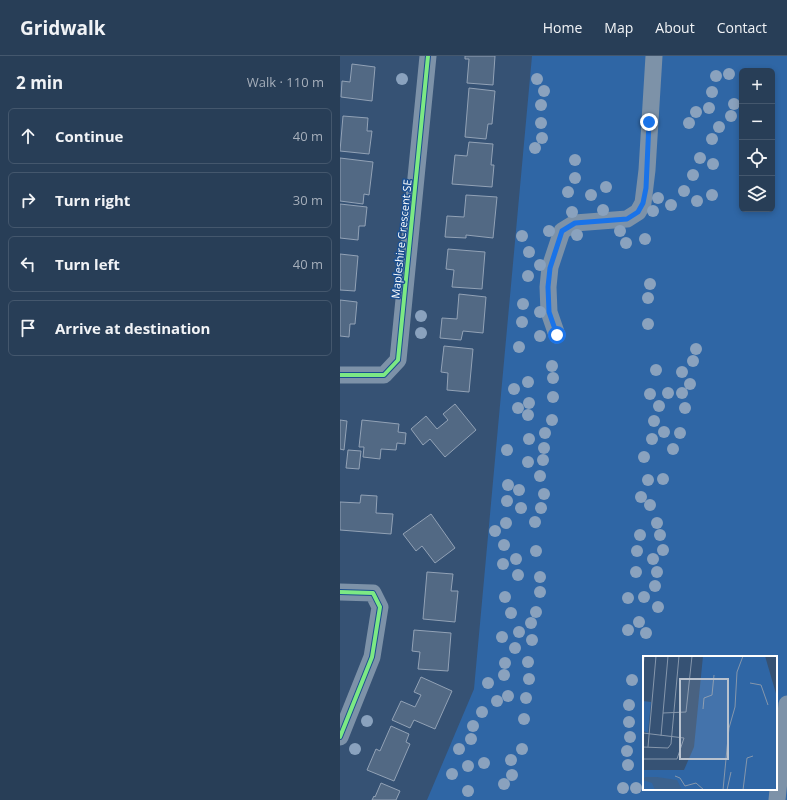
<!DOCTYPE html>
<html lang="en">
<head>
<meta charset="utf-8">
<style>
  :root { --surface:#283e57; --page:#344961; --text:#f1f3f6; --muted:#a5aeba; --line:#44576d }
  body { margin:0; font-family:"Open Sans",sans-serif; background:var(--page); color:var(--text) }
  .controls { position:absolute; right:12px; top:12px; display:grid; overflow:hidden; border-radius:6px; box-shadow:0 2px 6px #0003 }
  .controls button { width:36px; height:36px; display:grid; place-items:center; padding:0; border:0; border-bottom:1px solid var(--line); background:var(--surface); color:var(--text); font:20px sans-serif }
  .stop { position:absolute; width:12px; height:12px; margin:-9px; border:3px solid #1a73e8; border-radius:50%; background:#fff }
  .stop.end { background:#1a73e8; border-color:#fff; box-shadow:0 1px 4px #0008 }
  .list { margin:0; padding:0; list-style:none }
  h2 { display:flex; justify-content:space-between; align-items:center; height:52px; margin:0; padding:0 16px; font-size:17px }
  h2 small { font-size:13px; font-weight:400; color:var(--muted) }
  .list li { display:grid; grid-template-columns:26px 1fr auto; gap:12px; align-items:center; box-sizing:border-box; height:56px; margin:0 8px 8px; padding:0 8px; border:1px solid var(--line); border-radius:6px }
  .list b { display:block; font-size:15px; white-space:nowrap }
  .list em { font-size:13px; font-style:normal; color:var(--muted) }
  .icon { flex:none; width:22px; height:22px; fill:none; stroke:currentColor; stroke-width:2; stroke-linecap:round; stroke-linejoin:round }
  .map { position:relative; flex:none; width:447px; height:744px; overflow:hidden }
  header { display:flex; align-items:center; gap:24px; box-sizing:border-box; height:56px; padding:0 20px; background:var(--surface); border-bottom:1px solid var(--line) }
  header strong { font-size:19px }
  nav { display:flex; gap:22px; margin-inline-start:auto; font-size:14px }
  main { display:flex }
  aside { flex:1; background:var(--surface) }
  .map>svg:first-child { display:block }
  .green { fill:#2f66a5; fill-rule:evenodd }
  .building { fill:#526984; stroke:#92a2b6 }
  .lines { fill:none; stroke-linecap:round; stroke-linejoin:round }
  .minor { stroke:#7d92a8; stroke-width:17 }
  .cycleway-casing { stroke:#1b4f8f; stroke-width:6 }
  .cycleway { stroke:#7ce984; stroke-width:4 }
  .tree { fill:#8aa2be }
  .route { stroke:#1a73e8; stroke-width:5 }
  .labels { text-anchor:middle; dominant-baseline:central; stroke-width:3; stroke-linejoin:round; paint-order:stroke }
  .street-label { font-size:11px; fill:#fff; stroke:#1b4f8f }
  .inset-road { fill:none; stroke:#8697ac; stroke-width:1 }
  .view { fill:#b9c2ce; fill-opacity:0.15; stroke:#b9c2ce; stroke-width:2 }
  .inset-edge { fill:none; stroke:#fff; stroke-width:2 }
</style>
</head>
<body>
<header>
<strong>Gridwalk</strong>
<nav><a>Home</a><a>Map</a><a>About</a><a>Contact</a></nav>
</header>
<main>
<aside>
<h2>2 min<small>Walk · 110 m</small></h2>
<ul class="list">
<li><svg class="icon" aria-label="ahead" viewBox="0 0 24 24"><path d="M12 20V5M6 11l6-6 6 6"/></svg><div><b>Continue</b></div><em>40 m</em></li>
<li><svg class="icon" aria-label="right" viewBox="0 0 24 24"><path d="M7 20v-9h11M14 6l5 5-5 5"/></svg><div><b>Turn right</b></div><em>30 m</em></li>
<li><svg class="icon" aria-label="left" viewBox="0 0 24 24"><path d="M17 20v-9H6M10 6l-5 5 5 5"/></svg><div><b>Turn left</b></div><em>40 m</em></li>
<li><svg class="icon" aria-label="arrive" viewBox="0 0 24 24"><path d="M6 21V4h12l-3 4 3 4H6"/></svg><div><b>Arrive at destination</b></div></li>
</ul>
</aside>
<div class="map">
<svg width="447" height="744" viewBox="0 0 447 744">
  <rect width="100%" height="100%" fill="#365274"/>
  <path class="green" d="M 192,0 L 447,0 L 447,744 L 87,744 L 134,633 ZM 402,15 L 432,15 L 432,153 L 402,153 ZM 304,601 L 436,601 L 436,733 L 304,733 Z"/>
  <g class="building">
    <polygon points="125,0 155,0 153,29 127,27 129,3 125,3"/>
    <polygon points="12,8 35,11 32,45 1,41 2,25 10,26"/>
    <polygon points="129,32 155,35 152,68 148,68 146,83 125,81"/>
    <polygon points="3,60 28,62 27,75 32,75 29,98 0,95"/>
    <polygon points="129,86 153,88 151,109 154,109 152,131 112,128 115,99 127,100"/>
    <polygon points="0,102 33,106 29,139 24,138 23,148 0,145"/>
    <polygon points="126,139 157,141 153,182 126,179 126,182 105,181 107,160 124,161"/>
    <polygon points="0,148 27,151 25,170 19,170 18,184 0,182"/>
    <polygon points="108,193 145,196 142,233 112,231 114,214 106,213"/>
    <polygon points="0,198 18,200 15,235 0,234"/>
    <polygon points="119,238 146,241 143,277 123,275 121,284 100,282 102,262 117,263"/>
    <polygon points="0,244 17,246 15,268 10,268 9,281 0,280"/>
    <polygon points="104,290 133,293 129,336 107,334 108,317 101,316"/>
    <polygon points="115,348 136,374 105,401 90,383 83,389 71,373 86,360 97,373 108,364 103,358"/>
    <polygon points="0,364 7,365 4,394 0,393"/>
    <polygon points="22,364 59,368 58,376 66,377 65,388 57,387 56,394 41,393 40,403 23,401 24,391 19,391"/>
    <polygon points="8,394 21,395 19,413 6,412"/>
    <polygon points="21,439 37,440 36,457 53,458 51,478 0,474 0,446 20,447"/>
    <polygon points="91,458 115,492 95,507 82,490 76,495 63,478"/>
    <polygon points="87,516 113,518 111,535 118,535 115,566 83,563"/>
    <polygon points="74,574 111,577 108,615 78,613 80,596 72,595"/>
    <polygon points="81,621 112,635 95,673 74,664 70,672 52,664 61,645 75,651 81,639 74,636"/>
    <polygon points="51,670 69,678 66,686 70,688 54,725 27,714 36,693 40,695"/>
    <polygon points="41,727 60,735 56,744 32,744 34,740 35,741"/>
  </g>
  <g class="lines">
    <g class="minor">
      <polyline points="217,279 209,256 208,231 210,211 222,175 235,167 287,163 298,156 303,147 307,114 314,0"/>
      <polyline points="0,319 44,319 58,304 88,0"/>
      <polyline points="0,536 33,537 40,551 32,601 0,681"/>
      <polyline points="437,744 447,648"/>
    </g>
    <g class="cycleway-casing">
      <g id="cycleway">
        <polyline points="0,319 44,319 58,304 88,0"/>
        <polyline points="0,536 33,537 40,551 32,601 0,681"/>
      </g>
    </g>
    <use href="#cycleway" class="cycleway"/>
  </g>
  <g class="tree">
    <circle cx="389" cy="18" r="6"/>
    <circle cx="376" cy="20" r="6"/>
    <circle cx="62" cy="23" r="6"/>
    <circle cx="197" cy="23" r="6"/>
    <circle cx="204" cy="35" r="6"/>
    <circle cx="372" cy="36" r="6"/>
    <circle cx="394" cy="48" r="6"/>
    <circle cx="201" cy="49" r="6"/>
    <circle cx="369" cy="52" r="6"/>
    <circle cx="356" cy="56" r="6"/>
    <circle cx="391" cy="60" r="6"/>
    <circle cx="201" cy="67" r="6"/>
    <circle cx="349" cy="67" r="6"/>
    <circle cx="379" cy="71" r="6"/>
    <circle cx="202" cy="82" r="6"/>
    <circle cx="372" cy="83" r="6"/>
    <circle cx="195" cy="92" r="6"/>
    <circle cx="360" cy="102" r="6"/>
    <circle cx="235" cy="104" r="6"/>
    <circle cx="373" cy="108" r="6"/>
    <circle cx="353" cy="119" r="6"/>
    <circle cx="235" cy="122" r="6"/>
    <circle cx="266" cy="131" r="6"/>
    <circle cx="344" cy="135" r="6"/>
    <circle cx="228" cy="136" r="6"/>
    <circle cx="251" cy="139" r="6"/>
    <circle cx="372" cy="139" r="6"/>
    <circle cx="318" cy="142" r="6"/>
    <circle cx="357" cy="145" r="6"/>
    <circle cx="331" cy="149" r="6"/>
    <circle cx="263" cy="154" r="6"/>
    <circle cx="313" cy="155" r="6"/>
    <circle cx="232" cy="156" r="6"/>
    <circle cx="209" cy="175" r="6"/>
    <circle cx="280" cy="175" r="6"/>
    <circle cx="237" cy="179" r="6"/>
    <circle cx="182" cy="180" r="6"/>
    <circle cx="305" cy="183" r="6"/>
    <circle cx="286" cy="187" r="6"/>
    <circle cx="189" cy="196" r="6"/>
    <circle cx="200" cy="209" r="6"/>
    <circle cx="188" cy="220" r="6"/>
    <circle cx="310" cy="228" r="6"/>
    <circle cx="308" cy="242" r="6"/>
    <circle cx="183" cy="248" r="6"/>
    <circle cx="200" cy="256" r="6"/>
    <circle cx="81" cy="260" r="6"/>
    <circle cx="182" cy="266" r="6"/>
    <circle cx="308" cy="268" r="6"/>
    <circle cx="81" cy="277" r="6"/>
    <circle cx="200" cy="280" r="6"/>
    <circle cx="179" cy="291" r="6"/>
    <circle cx="356" cy="293" r="6"/>
    <circle cx="353" cy="305" r="6"/>
    <circle cx="212" cy="310" r="6"/>
    <circle cx="316" cy="314" r="6"/>
    <circle cx="342" cy="316" r="6"/>
    <circle cx="213" cy="322" r="6"/>
    <circle cx="188" cy="326" r="6"/>
    <circle cx="350" cy="328" r="6"/>
    <circle cx="174" cy="333" r="6"/>
    <circle cx="328" cy="337" r="6"/>
    <circle cx="342" cy="337" r="6"/>
    <circle cx="310" cy="338" r="6"/>
    <circle cx="213" cy="341" r="6"/>
    <circle cx="189" cy="347" r="6"/>
    <circle cx="319" cy="350" r="6"/>
    <circle cx="178" cy="352" r="6"/>
    <circle cx="345" cy="352" r="6"/>
    <circle cx="188" cy="359" r="6"/>
    <circle cx="212" cy="364" r="6"/>
    <circle cx="314" cy="365" r="6"/>
    <circle cx="324" cy="376" r="6"/>
    <circle cx="205" cy="377" r="6"/>
    <circle cx="340" cy="377" r="6"/>
    <circle cx="189" cy="383" r="6"/>
    <circle cx="312" cy="383" r="6"/>
    <circle cx="204" cy="392" r="6"/>
    <circle cx="333" cy="393" r="6"/>
    <circle cx="167" cy="394" r="6"/>
    <circle cx="304" cy="401" r="6"/>
    <circle cx="203" cy="404" r="6"/>
    <circle cx="188" cy="406" r="6"/>
    <circle cx="200" cy="420" r="6"/>
    <circle cx="323" cy="423" r="6"/>
    <circle cx="308" cy="424" r="6"/>
    <circle cx="168" cy="429" r="6"/>
    <circle cx="179" cy="434" r="6"/>
    <circle cx="204" cy="438" r="6"/>
    <circle cx="301" cy="441" r="6"/>
    <circle cx="167" cy="445" r="6"/>
    <circle cx="310" cy="449" r="6"/>
    <circle cx="181" cy="452" r="6"/>
    <circle cx="201" cy="452" r="6"/>
    <circle cx="195" cy="466" r="6"/>
    <circle cx="166" cy="467" r="6"/>
    <circle cx="317" cy="467" r="6"/>
    <circle cx="155" cy="475" r="6"/>
    <circle cx="300" cy="479" r="6"/>
    <circle cx="320" cy="479" r="6"/>
    <circle cx="164" cy="489" r="6"/>
    <circle cx="323" cy="494" r="6"/>
    <circle cx="196" cy="495" r="6"/>
    <circle cx="297" cy="495" r="6"/>
    <circle cx="176" cy="503" r="6"/>
    <circle cx="313" cy="503" r="6"/>
    <circle cx="163" cy="508" r="6"/>
    <circle cx="296" cy="516" r="6"/>
    <circle cx="317" cy="516" r="6"/>
    <circle cx="178" cy="519" r="6"/>
    <circle cx="200" cy="521" r="6"/>
    <circle cx="315" cy="530" r="6"/>
    <circle cx="200" cy="536" r="6"/>
    <circle cx="165" cy="541" r="6"/>
    <circle cx="304" cy="541" r="6"/>
    <circle cx="288" cy="542" r="6"/>
    <circle cx="318" cy="551" r="6"/>
    <circle cx="196" cy="556" r="6"/>
    <circle cx="171" cy="557" r="6"/>
    <circle cx="299" cy="566" r="6"/>
    <circle cx="191" cy="567" r="6"/>
    <circle cx="288" cy="574" r="6"/>
    <circle cx="179" cy="576" r="6"/>
    <circle cx="306" cy="577" r="6"/>
    <circle cx="162" cy="581" r="6"/>
    <circle cx="192" cy="584" r="6"/>
    <circle cx="175" cy="592" r="6"/>
    <circle cx="188" cy="606" r="6"/>
    <circle cx="165" cy="607" r="6"/>
    <circle cx="164" cy="619" r="6"/>
    <circle cx="189" cy="623" r="6"/>
    <circle cx="292" cy="624" r="6"/>
    <circle cx="148" cy="627" r="6"/>
    <circle cx="168" cy="640" r="6"/>
    <circle cx="186" cy="642" r="6"/>
    <circle cx="157" cy="645" r="6"/>
    <circle cx="289" cy="649" r="6"/>
    <circle cx="142" cy="656" r="6"/>
    <circle cx="184" cy="663" r="6"/>
    <circle cx="27" cy="665" r="6"/>
    <circle cx="289" cy="666" r="6"/>
    <circle cx="133" cy="670" r="6"/>
    <circle cx="290" cy="681" r="6"/>
    <circle cx="131" cy="683" r="6"/>
    <circle cx="15" cy="693" r="6"/>
    <circle cx="119" cy="693" r="6"/>
    <circle cx="182" cy="693" r="6"/>
    <circle cx="287" cy="695" r="6"/>
    <circle cx="171" cy="704" r="6"/>
    <circle cx="144" cy="707" r="6"/>
    <circle cx="288" cy="709" r="6"/>
    <circle cx="128" cy="710" r="6"/>
    <circle cx="112" cy="718" r="6"/>
    <circle cx="172" cy="719" r="6"/>
    <circle cx="164" cy="728" r="6"/>
    <circle cx="283" cy="732" r="6"/>
    <circle cx="296" cy="732" r="6"/>
    <circle cx="128" cy="735" r="6"/>
  </g>
  <g class="lines">
    <polyline class="route" points="217,279 209,256 208,231 210,212 222,175 235,167 287,163 298,156 303,147 306,132 309,66"/>
  </g>
  <g class="labels">
    <g class="street-label">
      <text transform="translate(61 183) rotate(-84)">Mapleshire Crescent SE</text>
    </g>
  </g>
  <g transform="translate(303 600)">
    <rect width="134" height="134" fill="#365274"/>
    <path d="M 60,0 L 122,0 L 134,41 L 134,134 L 0,134 L 0,114 L 41,114 L 51,91 ZM 0,45 L 8,46 L 5,77 L 0,75 Z" fill="#2f66a5"/>
    <path d="M 14,121 L 34,124 L 39,134 L 12,134 L 9,127 L 0,124 L 2,121 Z" fill="#3b618d"/>
    <path class="inset-road" d="M 0,12 L 1,0M 107,27 L 118,29 L 125,49M 60,53 L 61,42 L 69,39 L 71,19M 20,57 L 43,56 L 49,0M 0,77 L 41,82 L 34,103 L 0,103M 18,80 L 25,0M 0,91 L 25,92 L 28,88 L 36,0M 5,91 L 13,0M 32,120 L 37,122 L 42,130 L 53,127 L 61,134M 80,134 L 86,72 L 92,51 L 94,16 L 100,0M 84,134 L 88,116M 100,134 L 104,102 L 110,100"/>
    <path class="view" d="M 37,23 L 85,23 L 85,103 L 37,103 Z"/>
    <rect width="134" height="134" class="inset-edge"/>
  </g>
</svg>
<div class="controls">
<button>+</button>
<button>−</button>
<button><svg class="icon" aria-label="locate" viewBox="0 0 24 24"><circle cx="12" cy="12" r="6"/><path d="M12 2v4M12 18v4M2 12h4M18 12h4"/></svg></button>
<button><svg class="icon" aria-label="layers" viewBox="0 0 24 24"><path d="M12 4l9 5-9 5-9-5zM3 14l9 5 9-5"/></svg></button>
</div>
<div class="stop" style="left:217px;top:279px"></div>
<div class="stop end" style="left:309px;top:66px"></div>
</div>
</main>
</body>
</html>
